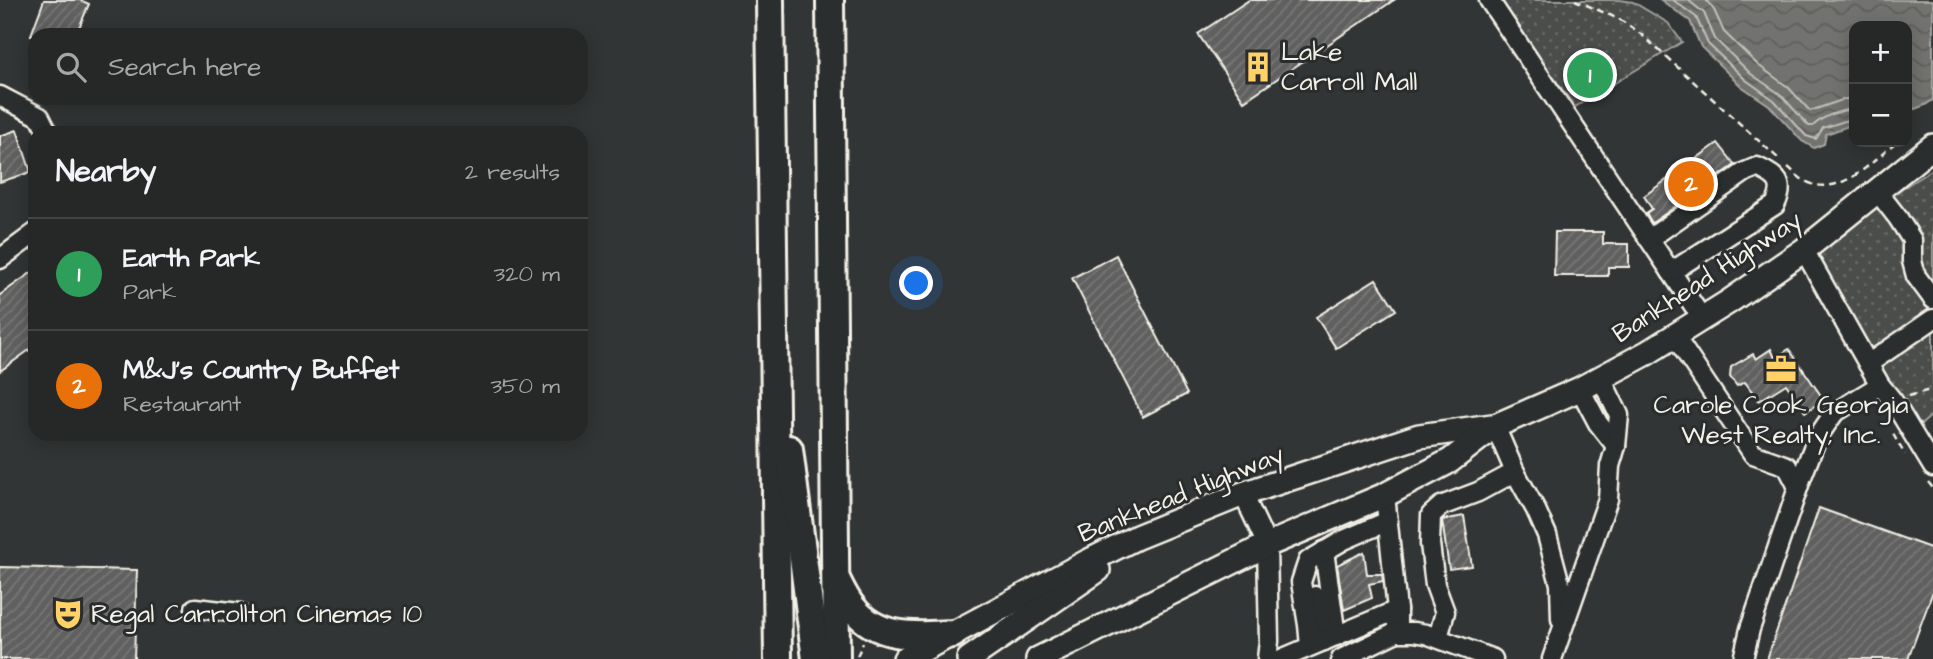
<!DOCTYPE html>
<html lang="en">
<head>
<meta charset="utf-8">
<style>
  :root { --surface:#262828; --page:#2e3030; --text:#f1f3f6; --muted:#a4a6a8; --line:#424445; --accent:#95b2f1 }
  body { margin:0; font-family:"Architects Daughter",sans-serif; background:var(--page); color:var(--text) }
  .controls { position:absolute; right:21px; top:21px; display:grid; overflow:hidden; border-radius:14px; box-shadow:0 4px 18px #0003 }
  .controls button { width:63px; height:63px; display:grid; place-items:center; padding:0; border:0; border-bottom:2px solid var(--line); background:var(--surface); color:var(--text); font:35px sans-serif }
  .you { position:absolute; left:917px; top:284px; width:24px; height:24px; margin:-18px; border:5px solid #fff; border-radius:50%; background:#1a73e8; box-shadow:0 0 0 10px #1a73e833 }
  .badge { display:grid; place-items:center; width:46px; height:46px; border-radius:50%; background:var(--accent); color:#fff; font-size:23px; font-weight:700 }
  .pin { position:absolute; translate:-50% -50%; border:4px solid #fff; box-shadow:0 2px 7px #0006 }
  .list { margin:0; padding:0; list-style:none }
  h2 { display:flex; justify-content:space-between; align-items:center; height:91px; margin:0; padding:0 28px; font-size:30px }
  h2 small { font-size:23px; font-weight:400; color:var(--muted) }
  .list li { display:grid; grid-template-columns:46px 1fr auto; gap:21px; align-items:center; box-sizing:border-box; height:112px; padding:0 28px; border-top:2px solid var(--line) }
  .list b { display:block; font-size:26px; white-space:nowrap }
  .list p { margin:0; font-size:23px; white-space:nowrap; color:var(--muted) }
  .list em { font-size:23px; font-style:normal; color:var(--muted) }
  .icon { flex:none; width:38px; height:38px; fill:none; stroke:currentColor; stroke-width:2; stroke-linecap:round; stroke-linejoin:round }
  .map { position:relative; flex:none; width:1933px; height:659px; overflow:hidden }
  .search { position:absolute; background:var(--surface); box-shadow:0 4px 18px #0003; left:28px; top:28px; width:560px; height:77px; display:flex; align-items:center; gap:18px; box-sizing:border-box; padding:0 24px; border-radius:21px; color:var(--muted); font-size:26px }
  .panel { position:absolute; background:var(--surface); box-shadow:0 4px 18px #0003; left:28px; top:126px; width:560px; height:315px; border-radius:21px }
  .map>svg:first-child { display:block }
  .park { fill:url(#park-dots); stroke:#a09f9a; stroke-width:2 }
  .water { fill:url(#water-waves); stroke:#a6a5a0; stroke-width:2 }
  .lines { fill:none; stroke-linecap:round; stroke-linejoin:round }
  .shore { stroke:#c0bfb8; stroke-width:2 }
  .building { fill:url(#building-hatch); stroke:#f4f1e8; stroke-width:2 }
  .minor-casing { stroke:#f4f1e8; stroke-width:23 }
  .major-casing { stroke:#f4f1e8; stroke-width:28 }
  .highway-casing { stroke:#f4f1e8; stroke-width:32 }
  .path { stroke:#f4f1e8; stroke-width:2.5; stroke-dasharray:7 5; stroke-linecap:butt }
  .minor { stroke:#2a2d2e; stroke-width:18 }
  .major { stroke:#2a2d2e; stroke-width:23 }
  .highway { stroke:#2a2d2e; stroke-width:26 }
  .labels { text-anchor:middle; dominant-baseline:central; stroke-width:6; stroke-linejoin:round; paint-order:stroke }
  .poi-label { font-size:26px; fill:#f4f1e8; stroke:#2a2d2e; text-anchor:start }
  .street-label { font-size:26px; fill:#f4f1e8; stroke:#2a2d2e }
</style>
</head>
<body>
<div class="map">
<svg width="1933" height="659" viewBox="0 0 1933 659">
  <defs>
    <pattern id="park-dots" width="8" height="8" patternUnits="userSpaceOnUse" patternTransform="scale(1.75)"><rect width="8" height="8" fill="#4b4d4c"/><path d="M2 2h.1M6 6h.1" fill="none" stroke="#666766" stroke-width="1.8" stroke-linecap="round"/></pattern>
    <pattern id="water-waves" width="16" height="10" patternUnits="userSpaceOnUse" patternTransform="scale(1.75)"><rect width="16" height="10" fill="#727370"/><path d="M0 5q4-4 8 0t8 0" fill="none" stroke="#5e5e5b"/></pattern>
    <pattern id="building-hatch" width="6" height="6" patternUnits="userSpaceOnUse" patternTransform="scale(1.75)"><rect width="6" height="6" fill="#5f605f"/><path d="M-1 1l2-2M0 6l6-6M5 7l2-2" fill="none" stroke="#777776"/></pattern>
  </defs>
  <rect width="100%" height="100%" fill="#323535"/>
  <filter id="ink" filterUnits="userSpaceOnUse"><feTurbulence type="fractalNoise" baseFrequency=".0143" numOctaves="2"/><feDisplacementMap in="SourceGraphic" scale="14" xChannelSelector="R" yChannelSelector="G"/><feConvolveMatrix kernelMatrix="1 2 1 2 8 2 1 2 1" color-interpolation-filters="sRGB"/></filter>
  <g filter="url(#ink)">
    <g class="park">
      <polygon points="1497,0 1620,0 1633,2 1668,23 1682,42 1575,107"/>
      <polygon points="1933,169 1933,414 1912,433 1804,250"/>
    </g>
    <polygon class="water" points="1661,0 1933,0 1933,100 1925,105 1907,112 1907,26 1854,26 1854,124 1826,134 1824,144 1814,148 1802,141 1769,105 1741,86 1701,47 1690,21"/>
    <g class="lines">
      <g class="shore">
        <polyline points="1673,0 1696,17 1708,44 1746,80 1774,100 1806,136 1816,139 1823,128 1854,118"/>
        <path d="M 1688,0 L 1704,13 L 1715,39 L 1751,74 L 1780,94 L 1809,126 L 1813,126 C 1823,116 1840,110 1854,109"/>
        <polyline points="1706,0 1714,10 1724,32 1758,65 1788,87 1810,111 1845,99 1854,98"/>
      </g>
    </g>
    <g class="building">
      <polygon points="44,0 80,0 89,4 76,35 31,35"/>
      <polygon points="1249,0 1394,0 1244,101 1198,34"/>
      <polygon points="17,130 31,172 0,182 0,136"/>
      <polygon points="1718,143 1735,165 1652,223 1646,213 1652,209 1644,196"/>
      <polygon points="1555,232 1603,232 1603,244 1629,244 1629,267 1608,267 1608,276 1554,276"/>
      <polygon points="1116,255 1187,394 1143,417 1072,278"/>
      <polygon points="35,270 35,346 0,371 0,295"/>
      <polygon points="1376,279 1396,310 1336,348 1316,317"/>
      <polygon points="1771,349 1775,358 1789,349 1824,400 1805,412 1786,384 1759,401 1745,382 1737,386 1730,377 1731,367 1753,354 1756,359"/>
      <polygon points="1819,508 1933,549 1933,591 1908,659 1767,659"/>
      <polygon points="1464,516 1472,566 1449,569 1442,520"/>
      <polygon points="1364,552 1367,574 1382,574 1383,581 1369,584 1372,598 1344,610 1337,565"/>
      <polygon points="0,567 137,570 134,659 0,659"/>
    </g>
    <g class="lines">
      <g class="minor-casing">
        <g id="minor">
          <polyline points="1489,0 1702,318"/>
          <polyline points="0,96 40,117 48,133"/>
          <polyline points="1877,191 1898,218 1912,240 1912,261 1916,276 1933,299"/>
          <path d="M 1649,239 L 1745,172 L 1757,167 C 1777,176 1786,183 1775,205 L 1671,272"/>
          <polyline points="1804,250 1880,385 1893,401 1933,467"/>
          <polyline points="0,259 35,233"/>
          <polyline points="1674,335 1753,454 1787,466 1798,487"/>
          <polyline points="1868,364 1933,319"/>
          <polyline points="1580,389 1598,423 1616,446"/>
          <polyline points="1495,426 1515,472 1536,510 1547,535 1560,584 1561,619"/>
          <polyline points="1243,494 1267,545 1269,641 1267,659"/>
          <polyline points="1385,495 1397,610"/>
          <polyline points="1324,551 1336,636"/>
          <polyline points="1315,596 1324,641"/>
          <polyline points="195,608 240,613"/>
          <polyline points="1438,638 1445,612 1435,585 1430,544 1431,515 1441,506 1478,492 1515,472"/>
          <polyline points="1310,646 1308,625 1301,582 1308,561 1344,540 1388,521"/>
          <polyline points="1281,659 1397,610 1397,632 1414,632 1426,634 1493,659"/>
          <polyline points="1341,659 1397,632"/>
          <polyline points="1552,659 1608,499 1610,466 1616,446 1619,415 1601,378"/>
          <polyline points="1743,659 1750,629 1801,479 1817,438 1834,413 1880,385"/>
        </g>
      </g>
      <g class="major-casing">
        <g id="major">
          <polyline points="905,659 1087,562 1137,537 1243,494 1419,436 1492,426"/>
          <polyline points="969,659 1098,570"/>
          <polyline points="1038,659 1267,545 1385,495 1450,461 1495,426 1580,389 1647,353 1730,301 1804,250 1933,146"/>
        </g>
      </g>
      <g class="highway-casing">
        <g id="highway">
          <polyline points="770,0 778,659"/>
          <polyline points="830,0 836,659"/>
          <polyline points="789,449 816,659"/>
          <path d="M 836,579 C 841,589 846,600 853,608 C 878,640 917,636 953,634"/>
        </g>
      </g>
      <g class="path">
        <polyline points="1575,0 1619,19 1642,35 1780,160"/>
        <polyline points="1907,133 1910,130 1915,136"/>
        <path d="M 1788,167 C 1793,171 1799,178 1805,181 C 1839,199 1872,162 1896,142"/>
        <polyline points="1909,396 1933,389"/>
        <polyline points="1893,434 1905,455"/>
        <polyline points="1928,482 1933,488"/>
        <polyline points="857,656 863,643"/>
      </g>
      <use href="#minor" class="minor"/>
      <use href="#major" class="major"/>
      <use href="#highway" class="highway"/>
    </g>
  </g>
  <defs>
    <g id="building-bare" transform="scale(2.415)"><path d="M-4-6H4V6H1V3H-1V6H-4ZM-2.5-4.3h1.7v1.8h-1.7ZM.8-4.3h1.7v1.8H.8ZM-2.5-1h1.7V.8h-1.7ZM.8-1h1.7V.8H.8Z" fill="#ffd166" stroke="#2a2d2e" stroke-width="2.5" paint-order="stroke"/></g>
    <g id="office-bare" transform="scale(2.415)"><path d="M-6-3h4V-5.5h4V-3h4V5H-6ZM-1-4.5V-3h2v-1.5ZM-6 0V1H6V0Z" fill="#ffd166" stroke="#2a2d2e" stroke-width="2.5" paint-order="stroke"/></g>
    <g id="theatre-bare" transform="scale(2.415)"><path d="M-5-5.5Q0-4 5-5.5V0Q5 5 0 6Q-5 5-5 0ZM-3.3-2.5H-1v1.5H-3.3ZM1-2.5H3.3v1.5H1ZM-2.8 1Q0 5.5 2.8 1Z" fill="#ffd166" stroke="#2a2d2e" stroke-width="2.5" paint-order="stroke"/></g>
  </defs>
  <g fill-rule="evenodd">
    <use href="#building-bare" x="1258" y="67"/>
    <use href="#office-bare" x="1781" y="369"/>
    <use href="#theatre-bare" x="68" y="614"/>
  </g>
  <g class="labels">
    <g class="poi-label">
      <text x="1281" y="52">Lake<tspan x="1281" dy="30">Carroll Mall</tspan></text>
      <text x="1781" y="405" text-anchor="middle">Carole Cook Georgia<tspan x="1781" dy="30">West Realty, Inc.</tspan></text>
      <text x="91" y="614">Regal Carrollton Cinemas 10</text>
    </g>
    <g class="street-label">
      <text transform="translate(1707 277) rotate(-33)">Bankhead Highway</text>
      <text transform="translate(1181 494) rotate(-22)">Bankhead Highway</text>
    </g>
  </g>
</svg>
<div class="controls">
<button>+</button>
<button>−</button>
</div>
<div class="you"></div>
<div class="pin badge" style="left:1590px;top:75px;background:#2e9e5b">1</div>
<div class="pin badge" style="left:1691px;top:184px;background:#e8710a">2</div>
<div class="search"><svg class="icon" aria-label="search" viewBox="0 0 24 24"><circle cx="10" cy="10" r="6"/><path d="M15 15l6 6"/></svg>Search here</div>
<section class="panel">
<h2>Nearby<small>2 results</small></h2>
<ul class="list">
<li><span class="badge" style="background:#2e9e5b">1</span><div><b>Earth Park</b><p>Park</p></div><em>320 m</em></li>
<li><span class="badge" style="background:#e8710a">2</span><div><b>M&amp;J's Country Buffet</b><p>Restaurant</p></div><em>350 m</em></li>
</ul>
</section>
</div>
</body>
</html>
